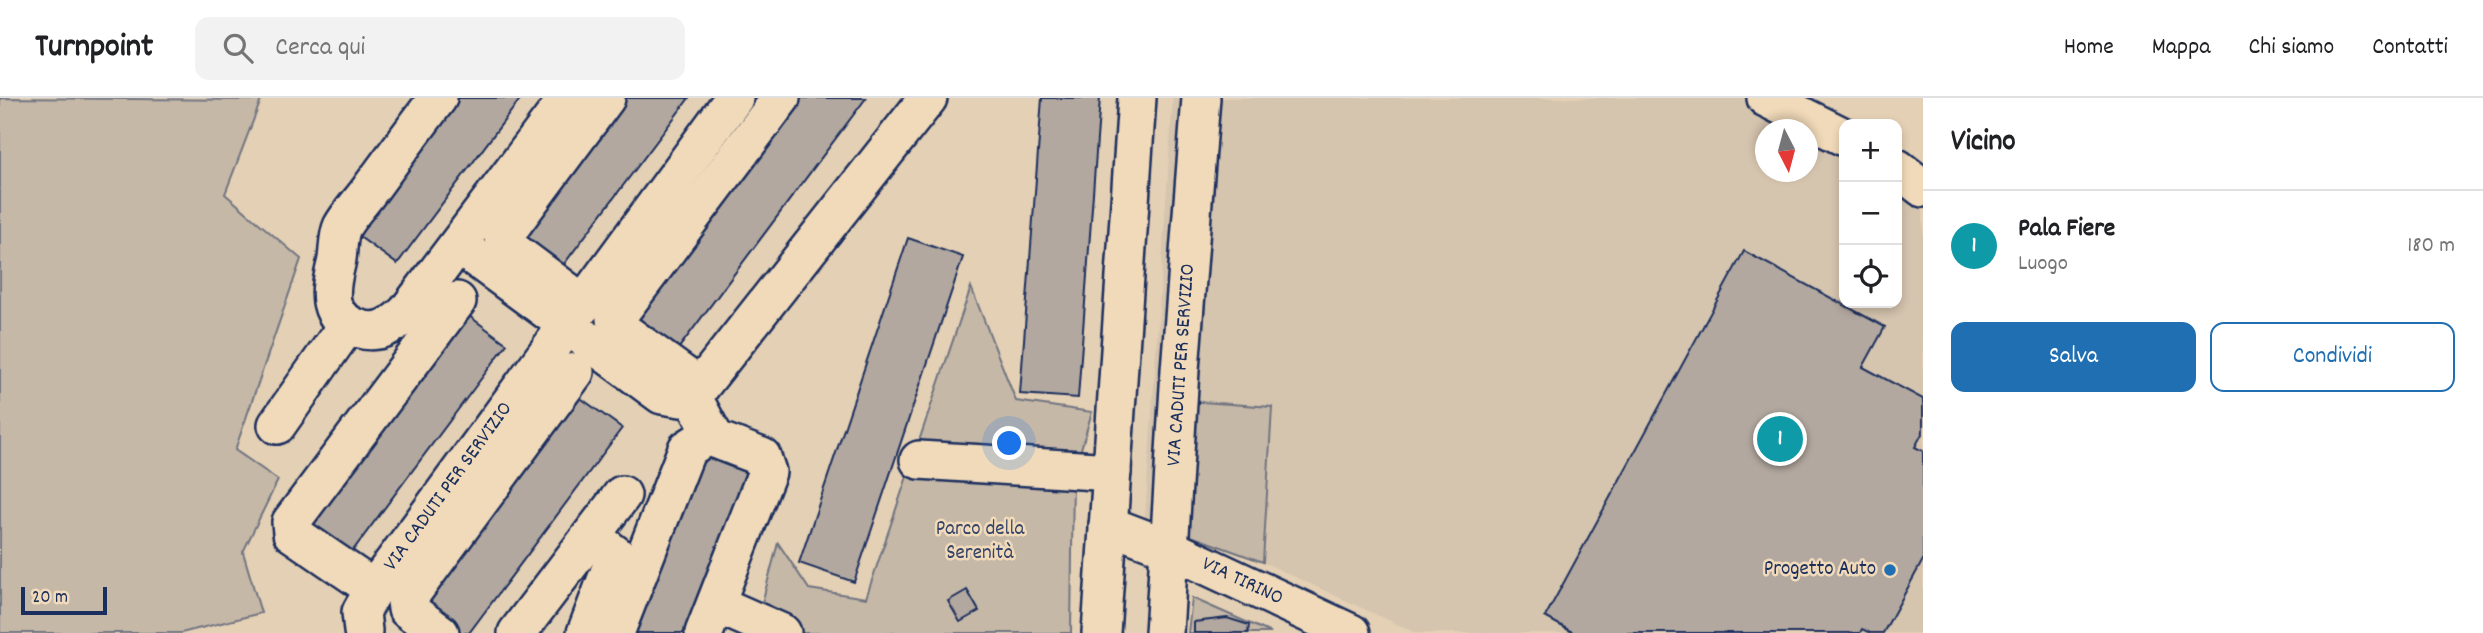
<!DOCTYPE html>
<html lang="it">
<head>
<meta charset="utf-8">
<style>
  :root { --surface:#fff; --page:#f2f2f2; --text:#202124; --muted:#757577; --line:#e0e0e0; --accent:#1f6fb2 }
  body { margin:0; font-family:Dekko,sans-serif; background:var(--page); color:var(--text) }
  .controls { position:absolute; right:21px; top:21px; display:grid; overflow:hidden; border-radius:14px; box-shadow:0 4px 10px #0003 }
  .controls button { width:63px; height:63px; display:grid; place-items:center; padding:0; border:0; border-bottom:2px solid var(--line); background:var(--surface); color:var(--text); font:35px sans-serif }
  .compass { position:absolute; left:1755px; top:21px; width:63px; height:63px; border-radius:50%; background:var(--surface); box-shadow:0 4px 10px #0003; rotate:174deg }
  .scale { position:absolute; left:21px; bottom:18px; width:86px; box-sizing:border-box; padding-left:7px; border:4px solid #1b2f5e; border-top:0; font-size:19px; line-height:24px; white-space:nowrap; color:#1b2f5e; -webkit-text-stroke:5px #f1dab9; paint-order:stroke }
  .you { position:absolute; left:1010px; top:346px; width:24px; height:24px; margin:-18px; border:5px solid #fff; border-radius:50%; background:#1a73e8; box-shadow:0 0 0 10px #1a73e833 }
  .badge { display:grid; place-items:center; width:46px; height:46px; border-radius:50%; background:var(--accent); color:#fff; font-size:23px; font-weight:700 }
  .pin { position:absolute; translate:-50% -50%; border:4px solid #fff; box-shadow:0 2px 7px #0006 }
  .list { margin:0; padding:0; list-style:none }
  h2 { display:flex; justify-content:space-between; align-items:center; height:91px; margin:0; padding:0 28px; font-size:30px }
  h2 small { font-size:23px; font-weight:400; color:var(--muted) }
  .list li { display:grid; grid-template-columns:46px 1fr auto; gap:21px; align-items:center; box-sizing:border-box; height:112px; padding:0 28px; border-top:2px solid var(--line) }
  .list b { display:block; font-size:26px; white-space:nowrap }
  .list p { margin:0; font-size:23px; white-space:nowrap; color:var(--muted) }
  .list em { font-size:23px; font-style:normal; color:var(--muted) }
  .actions { display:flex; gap:14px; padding:21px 28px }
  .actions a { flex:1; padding:16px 0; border:2px solid var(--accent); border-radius:14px; text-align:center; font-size:24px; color:var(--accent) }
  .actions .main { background:var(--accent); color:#fff }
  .icon { flex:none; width:38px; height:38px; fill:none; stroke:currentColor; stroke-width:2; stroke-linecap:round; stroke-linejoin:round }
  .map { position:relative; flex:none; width:1923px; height:535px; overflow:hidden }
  header { display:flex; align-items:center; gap:42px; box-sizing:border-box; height:98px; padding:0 35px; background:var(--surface); border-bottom:2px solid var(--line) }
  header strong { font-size:33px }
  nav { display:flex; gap:38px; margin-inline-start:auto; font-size:24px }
  .search { width:490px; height:63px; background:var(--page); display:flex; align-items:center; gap:18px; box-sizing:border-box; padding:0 24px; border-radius:14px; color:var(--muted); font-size:26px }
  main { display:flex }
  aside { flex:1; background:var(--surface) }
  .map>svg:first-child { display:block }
  .built { fill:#d5c4ae; fill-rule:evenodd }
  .green { fill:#c6b8a7; stroke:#707482; stroke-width:2 }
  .building { fill:#b2a89f; stroke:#1b2f5e; stroke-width:2 }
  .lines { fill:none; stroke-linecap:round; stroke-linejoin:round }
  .minor-casing { stroke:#1b2f5e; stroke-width:42 }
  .minor { stroke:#f1dab9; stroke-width:37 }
  .poi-dot { fill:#1f6fb2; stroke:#f1dab9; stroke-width:2.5 }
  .labels { text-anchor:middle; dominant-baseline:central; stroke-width:5; stroke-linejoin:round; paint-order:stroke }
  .street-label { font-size:21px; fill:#1b2f5e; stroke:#f1dab9 }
  .park-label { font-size:21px; fill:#354469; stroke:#f1dab9 }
  .poi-label { font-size:21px; fill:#1b2f5e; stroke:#f1dab9; text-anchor:end }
</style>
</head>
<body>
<header>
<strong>Turnpoint</strong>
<div class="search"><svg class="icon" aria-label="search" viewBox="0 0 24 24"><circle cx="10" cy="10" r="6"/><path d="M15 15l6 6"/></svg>Cerca qui</div>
<nav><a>Home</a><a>Mappa</a><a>Chi siamo</a><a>Contatti</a></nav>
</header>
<main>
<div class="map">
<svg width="1923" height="535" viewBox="0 0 1923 535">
  <rect width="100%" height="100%" fill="#e4d0b4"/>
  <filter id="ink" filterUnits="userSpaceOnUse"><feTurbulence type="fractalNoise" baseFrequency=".0143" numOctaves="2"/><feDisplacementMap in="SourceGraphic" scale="14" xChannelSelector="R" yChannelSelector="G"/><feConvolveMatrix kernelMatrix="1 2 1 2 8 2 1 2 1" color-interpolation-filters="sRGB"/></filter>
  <g filter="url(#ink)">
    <path class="built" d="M 1173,0 L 1791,0 L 1844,26 L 1844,205 L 1897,205 L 1897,50 L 1923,73 L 1923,535 L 1416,535 L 1263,464 L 1145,420 ZM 1766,32 L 1808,32 L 1808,74 L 1766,74 Z"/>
    <g class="green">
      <polygon points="0,0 261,2 225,96 301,161 235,352 278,382 243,454 261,515 181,535 0,535"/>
      <polygon points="971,189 1016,303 1092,314 1073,378 1071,535 795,535 762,505 778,445 809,491 866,500"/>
      <polygon points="1188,303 1272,309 1263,464 1180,434"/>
      <polygon points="1192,500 1271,535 1188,535"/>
    </g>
    <g class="building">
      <polygon points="449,0 521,0 397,166 350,132"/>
      <polygon points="616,0 689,0 558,174 512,140"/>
      <polygon points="793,0 866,0 672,259 626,224"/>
      <polygon points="1042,0 1100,0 1078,300 1020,296"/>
      <polygon points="908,140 963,159 854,484 799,465"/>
      <polygon points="1744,153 1885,229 1863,269 1923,301 1923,334 1915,349 1923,353 1923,462 1883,535 1870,535 1862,531 1860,535 1574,535 1545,519"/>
      <polygon points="461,212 507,246 348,459 302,424"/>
      <polygon points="575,296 622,330 469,535 453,535 417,508"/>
      <polygon points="698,356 752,377 690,535 628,535"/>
      <polygon points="967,492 979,513 960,524 948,503"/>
      <polygon points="1227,520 1249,527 1248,535 1194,535 1194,524"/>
    </g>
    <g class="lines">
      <g class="minor-casing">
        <g id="minor">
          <path d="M 438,0 C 415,30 393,60 371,90 C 362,103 349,116 342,129 C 337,140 339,155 336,166 C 329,194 325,220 360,231 C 379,237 394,227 407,214 L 568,0"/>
          <polyline points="1766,0 1844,39"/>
          <polyline points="1897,70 1923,90"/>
          <polyline points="458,147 662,297 681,300 700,289 928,0"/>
          <polyline points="584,206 505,147 503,139 606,0"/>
          <polyline points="700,289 617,229 615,221 781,0"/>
          <polyline points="691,296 715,341 762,359 767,374 704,535"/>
          <polyline points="277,327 348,226"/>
          <polyline points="919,362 1112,374"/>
          <polyline points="1108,427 1171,451 1351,535"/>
          <polyline points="374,491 292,435 291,424 457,203"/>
          <polyline points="716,506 782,535"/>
          <polyline points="363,533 361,514 374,491 734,0"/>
          <polyline points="440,535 407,511 406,503 575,274"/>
          <polyline points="517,535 622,397"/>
          <polyline points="586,535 616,457 591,438"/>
          <polyline points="615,535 687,351 712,335"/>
          <polyline points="1101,535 1137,0"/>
          <polyline points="1164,535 1180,272 1201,0"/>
        </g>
      </g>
      <use href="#minor" class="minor"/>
    </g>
  </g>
  <circle class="poi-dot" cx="1890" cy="472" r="7"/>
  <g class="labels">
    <g class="street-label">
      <text transform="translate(1182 267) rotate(-86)">VIA CADUTI PER SERVIZIO</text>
      <text transform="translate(449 389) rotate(-54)">VIA CADUTI PER SERVIZIO</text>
      <text transform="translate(1242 484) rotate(25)">VIA TIRINO</text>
    </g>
    <g class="park-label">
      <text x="980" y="432">Parco della<tspan x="980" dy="24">Serenità</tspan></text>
    </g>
    <g class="poi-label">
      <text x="1876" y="472">Progetto Auto</text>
    </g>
  </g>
</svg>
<div class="controls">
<button>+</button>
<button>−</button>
<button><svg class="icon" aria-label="locate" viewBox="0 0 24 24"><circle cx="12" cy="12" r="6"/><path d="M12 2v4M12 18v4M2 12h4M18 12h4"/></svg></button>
</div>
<svg class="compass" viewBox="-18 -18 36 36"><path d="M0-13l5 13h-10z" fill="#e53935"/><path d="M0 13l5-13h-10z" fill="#757577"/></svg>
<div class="scale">20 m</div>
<div class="you"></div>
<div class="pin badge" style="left:1780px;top:341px;background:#0f9aa8">1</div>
</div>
<aside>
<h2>Vicino<small></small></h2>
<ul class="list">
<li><span class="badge" style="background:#0f9aa8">1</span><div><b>Pala Fiere</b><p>Luogo</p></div><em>180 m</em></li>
</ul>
<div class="actions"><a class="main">Salva</a><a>Condividi</a></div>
</aside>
</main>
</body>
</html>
